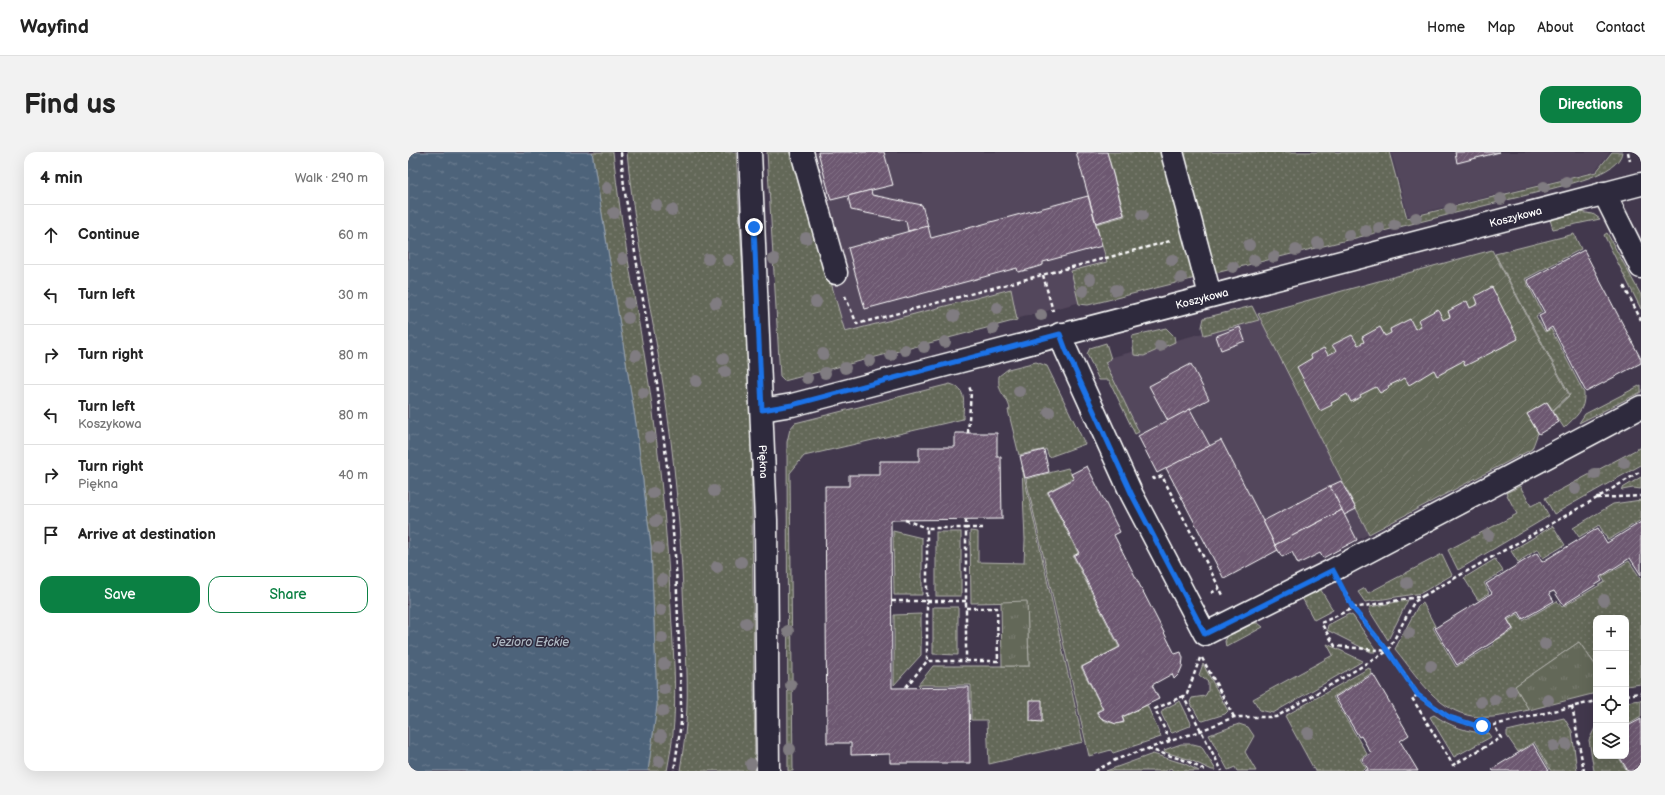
<!DOCTYPE html>
<html lang="en">
<head>
<meta charset="utf-8">
<style>
  :root { --surface:#fff; --page:#f2f2f2; --text:#222; --muted:#767676; --line:#e0e0e0; --accent:#0b8043 }
  body { margin:0; font-family:"Balsamiq Sans",sans-serif; background:var(--page); color:var(--text) }
  .controls { position:absolute; right:12px; bottom:12px; display:grid; overflow:hidden; border-radius:8px; box-shadow:0 4px 16px #0002 }
  .controls button { width:36px; height:36px; display:grid; place-items:center; padding:0; border:0; border-bottom:1px solid var(--line); background:var(--surface); color:var(--text); font:20px sans-serif }
  .stop { position:absolute; width:12px; height:12px; margin:-9px; border:3px solid #1a73e8; border-radius:50%; background:#fff }
  .stop.end { background:#1a73e8; border-color:#fff; box-shadow:0 1px 4px #0008 }
  .list { margin:0; padding:0; list-style:none }
  h2 { display:flex; justify-content:space-between; align-items:center; height:52px; margin:0; padding:0 16px; font-size:17px }
  h2 small { font-size:13px; font-weight:400; color:var(--muted) }
  .list li { display:grid; grid-template-columns:26px 1fr auto; gap:12px; align-items:center; box-sizing:border-box; height:60px; padding:0 16px; border-top:1px solid var(--line) }
  .list b { display:block; font-size:15px; white-space:nowrap }
  .list p { margin:0; font-size:13px; white-space:nowrap; color:var(--muted) }
  .list em { font-size:13px; font-style:normal; color:var(--muted) }
  .actions { display:flex; gap:8px; padding:12px 16px }
  .actions a { flex:1; padding:9px 0; border:1px solid var(--accent); border-radius:12px; text-align:center; font-size:14px; color:var(--accent) }
  .actions .main { background:var(--accent); color:#fff }
  .icon { flex:none; width:22px; height:22px; fill:none; stroke:currentColor; stroke-width:2; stroke-linecap:round; stroke-linejoin:round }
  .map { position:relative; flex:none; width:1233px; height:619px; overflow:hidden; border-radius:12px }
  header { display:flex; align-items:center; gap:24px; box-sizing:border-box; height:56px; padding:0 20px; background:var(--surface); border-bottom:1px solid var(--line) }
  header strong { font-size:19px }
  nav { display:flex; gap:22px; margin-inline-start:auto; font-size:14px }
  .intro { display:flex; align-items:center; justify-content:space-between; box-sizing:border-box; height:96px; padding:0 24px }
  h1 { margin:0; font-size:28px }
  .button { padding:10px 18px; border-radius:12px; background:var(--accent); color:#fff; font-size:14px; font-weight:700 }
  main { display:flex; gap:24px; padding:0 24px }
  aside { flex:1; background:var(--surface); border-radius:12px; box-shadow:0 4px 16px #0002 }
  .map>svg:first-child { display:block }
  .built { fill:#53465b }
  .grass { fill:url(#grass-dots); stroke:#b2b3ac }
  .park { fill:url(#park-tufts); stroke:#b2b3ac }
  .garden { fill:url(#garden-furrows); stroke:#b2b3ac }
  .water { fill:url(#water-ripples); stroke:#95a1af }
  .building { fill:url(#building-hatch); stroke:#fff }
  .lines { fill:none; stroke-linecap:round; stroke-linejoin:round }
  .minor-casing { stroke:#fff; stroke-width:25 }
  .path { stroke:#fff; stroke-width:2.5; stroke-dasharray:4 3; stroke-linecap:butt }
  .minor { stroke:#2f2a3d; stroke-width:22 }
  .tree { fill:#807c81 }
  .route { stroke:#1a73e8; stroke-width:5 }
  .labels { text-anchor:middle; dominant-baseline:central; stroke-width:3; stroke-linejoin:round; paint-order:stroke }
  .street-label { font-size:11px; fill:#fff; stroke:#2f2a3d }
  .water-label { font-size:12px; font-style:italic; fill:#afb9c3; stroke:#2f2a3d }
</style>
</head>
<body>
<header>
<strong>Wayfind</strong>
<nav><a>Home</a><a>Map</a><a>About</a><a>Contact</a></nav>
</header>
<div class="intro"><h1>Find us</h1><a class="button">Directions</a></div>
<main>
<aside>
<h2>4 min<small>Walk · 290 m</small></h2>
<ul class="list">
<li><svg class="icon" aria-label="ahead" viewBox="0 0 24 24"><path d="M12 20V5M6 11l6-6 6 6"/></svg><div><b>Continue</b></div><em>60 m</em></li>
<li><svg class="icon" aria-label="left" viewBox="0 0 24 24"><path d="M17 20v-9H6M10 6l-5 5 5 5"/></svg><div><b>Turn left</b></div><em>30 m</em></li>
<li><svg class="icon" aria-label="right" viewBox="0 0 24 24"><path d="M7 20v-9h11M14 6l5 5-5 5"/></svg><div><b>Turn right</b></div><em>80 m</em></li>
<li><svg class="icon" aria-label="left" viewBox="0 0 24 24"><path d="M17 20v-9H6M10 6l-5 5 5 5"/></svg><div><b>Turn left</b><p>Koszykowa</p></div><em>80 m</em></li>
<li><svg class="icon" aria-label="right" viewBox="0 0 24 24"><path d="M7 20v-9h11M14 6l5 5-5 5"/></svg><div><b>Turn right</b><p>Piękna</p></div><em>40 m</em></li>
<li><svg class="icon" aria-label="arrive" viewBox="0 0 24 24"><path d="M6 21V4h12l-3 4 3 4H6"/></svg><div><b>Arrive at destination</b></div></li>
</ul>
<div class="actions"><a class="main">Save</a><a>Share</a></div>
</aside>
<div class="map">
<svg width="1233" height="619" viewBox="0 0 1233 619">
  <defs>
    <pattern id="grass-dots" width="8" height="8" patternUnits="userSpaceOnUse"><rect width="8" height="8" fill="#646759"/><path d="M2 2h.1M6 6h.1" fill="none" stroke="#7b7e72" stroke-width="1.8" stroke-linecap="round"/></pattern>
    <pattern id="park-tufts" width="24" height="20" patternUnits="userSpaceOnUse"><rect width="24" height="20" fill="#646759"/><path d="M3 7l-1-3M5 7V3M7 7l1-3M15 17l-1-3M17 17v-4M19 17l1-3" fill="none" stroke="#7b7e72"/></pattern>
    <pattern id="garden-furrows" width="10" height="10" patternUnits="userSpaceOnUse"><rect width="10" height="10" fill="#646759"/><path d="M-1 1l2-2M0 10L10 0M9 11l2-2" fill="none" stroke="#7b7e72"/></pattern>
    <pattern id="water-ripples" width="26" height="14" patternUnits="userSpaceOnUse"><rect width="26" height="14" fill="#4e637a"/><path d="M2 4q2-2 4 0t4 0M15 11q2-2 4 0t4 0" fill="none" stroke="#697a8e"/></pattern>
    <pattern id="building-hatch" width="6" height="6" patternUnits="userSpaceOnUse"><rect width="6" height="6" fill="#6d5971"/><path d="M-1 1l2-2M0 6l6-6M5 7l2-2" fill="none" stroke="#837286"/></pattern>
  </defs>
  <rect width="100%" height="100%" fill="#42384d"/>
  <filter id="ink" filterUnits="userSpaceOnUse"><feTurbulence type="fractalNoise" baseFrequency=".025" numOctaves="2"/><feDisplacementMap in="SourceGraphic" scale="8" xChannelSelector="R" yChannelSelector="G"/><feConvolveMatrix kernelMatrix="1 2 1 2 8 2 1 2 1" color-interpolation-filters="sRGB"/></filter>
  <g filter="url(#ink)">
    <g class="built">
      <polygon points="366,0 982,0 999,65 385,225"/>
      <polygon points="983,0 1202,0 1187,19 1000,64"/>
      <polygon points="852,166 961,382 915,406 912,401 890,412 884,400 874,405 870,398 816,427 759,317 749,321 693,208"/>
    </g>
    <g class="grass">
      <path d="M 184,0 L 205,0 C 213,78 229,155 241,232 C 252,307 259,382 263,457 C 265,494 268,532 266,569 C 265,586 262,603 259,619 L 240,619 L 249,553 L 243,394 L 228,272 Z"/>
      <path d="M 219,0 L 328,0 L 343,268 L 347,619 L 272,619 C 274,604 277,588 278,572 C 281,535 278,497 276,460 C 273,384 267,307 255,232 C 243,155 226,78 219,0 Z"/>
      <polygon points="359,0 386,0 437,180 603,137 609,168 376,229 372,225"/>
      <path d="M 699,0 L 981,0 L 999,66 L 1188,20 L 1204,0 L 1214,0 C 1211,23 1155,33 1135,39 L 680,153 L 671,152 L 663,119 L 699,110 L 688,72 L 717,64 Z"/>
      <polygon points="1172,60 1185,62 1192,67 1145,77 1142,68"/>
      <polygon points="1199,81 1233,143 1233,157 1196,83"/>
      <path d="M 1166,82 L 1173,97 L 1117,127 L 1134,160 L 1128,164 L 1137,180 L 1143,177 L 1176,241 C 1177,259 1168,264 1156,276 L 1145,259 L 1162,243 L 1087,102 Z"/>
      <polygon points="844,154 851,168 796,183 794,175 796,166"/>
      <polygon points="758,176 766,184 767,190 736,204 726,203 724,184"/>
      <polygon points="698,191 703,207 697,210 731,280 727,282 701,228 691,228 679,202 682,196"/>
      <path d="M 628,210 L 639,214 L 677,292 L 641,305 L 638,297 L 611,303 L 600,258 L 602,257 C 599,242 589,243 591,224 L 600,217 Z"/>
      <path d="M 542,232 C 560,237 555,252 555,267 L 396,304 L 382,321 L 385,619 L 380,619 L 379,290 L 382,277 L 387,271 Z"/>
      <polygon points="1233,233 1233,240 1171,271 1177,262"/>
      <polygon points="1233,295 1233,313 1146,362 1137,346"/>
      <polygon points="614,315 675,590 581,612 579,568 563,568 563,533 510,533 525,514 621,514 619,450 563,451 562,379 570,380 570,410 616,411 617,388"/>
      <path d="M 660,316 L 665,326 L 639,340 L 670,401 L 665,404 L 711,495 L 673,515 L 694,556 L 688,560 C 695,571 704,572 716,571 L 715,565 L 739,553 L 753,585 L 705,601 L 703,598 L 681,604 L 618,327 Z"/>
      <polygon points="1233,325 1233,337 1225,336 1214,338 1213,337"/>
      <polygon points="1112,334 1123,354 1133,349 1141,364 1050,418 1040,398 1109,362 1098,341"/>
      <polygon points="1233,348 1233,368 1200,388 1191,373 1171,385 1165,376 1205,352"/>
      <polygon points="1145,374 1157,393 1135,406 1130,397 1110,410 1103,399"/>
      <polygon points="485,379 514,386 514,443 486,443"/>
      <rect x="528" y="380" width="25" height="64"/>
      <polygon points="1034,402 1044,423 1013,441 957,450 950,440 957,436 960,441"/>
      <polygon points="1087,407 1095,419 1076,431 1081,441 1070,448 1056,426"/>
      <path d="M 1221,409 L 1233,427 L 1233,532 L 1218,534 L 1218,466 L 1188,466 L 1188,514 L 1171,490 L 1107,534 L 1121,558 C 1109,560 1097,564 1085,565 C 1034,569 1015,531 987,497 L 1010,454 L 1015,451 L 1027,474 L 1025,476 L 1048,515 L 1086,492 L 1085,490 L 1106,478 L 1100,468 L 1110,462 L 1115,469 L 1149,449 L 1154,455 L 1197,430 L 1194,425 Z"/>
      <polygon points="911,435 925,458 906,468 893,444"/>
      <polygon points="1000,448 980,488 961,458 962,455"/>
      <polygon points="525,455 550,455 550,503 525,502"/>
      <polygon points="513,462 513,503 486,533 486,463"/>
      <polygon points="941,462 945,464 968,498 967,500 963,500 919,478 920,473"/>
      <polygon points="846,471 850,471 855,475 818,495 817,489 820,484"/>
      <polygon points="919,492 955,509 865,561 852,558 845,547 925,503"/>
      <polygon points="795,512 820,559 817,562 795,569 792,568 782,550 784,546 797,544 800,539 800,530 791,523"/>
      <polygon points="961,516 964,521 925,545 959,602 952,607 958,616 955,619 907,619 877,564"/>
      <polygon points="1233,548 1233,565 1218,574 1218,550"/>
      <polygon points="772,549 783,571 782,574 764,581 762,579 753,561 756,557"/>
      <path d="M 1026,563 C 1042,574 1060,581 1080,581 L 1083,585 L 1046,605 L 1022,565 Z"/>
      <polygon points="1156,566 1164,579 1169,619 1143,619 1126,590 1110,600 1099,584 1099,579"/>
      <polygon points="831,572 840,575 846,584 837,600 848,619 829,619 827,615 820,618 801,583"/>
      <polygon points="1188,574 1188,604 1210,604 1219,619 1186,619 1181,588"/>
      <polygon points="773,592 785,592 793,594 808,618 804,618 780,607 757,600 756,598"/>
      <polygon points="745,602 777,612 791,619 765,619 763,616 757,619 698,619"/>
    </g>
    <g class="park">
      <polygon points="619,449 621,514 594,514 593,450"/>
      <polygon points="1171,490 1188,514 1188,541 1121,558 1107,534"/>
    </g>
    <polygon class="garden" points="1084,98 1161,243 1145,258 1139,250 1119,262 1130,281 1124,297 961,382 850,162"/>
    <polygon class="water" points="0,0 184,0 228,272 243,394 249,553 240,619 0,619"/>
    <g class="building">
      <polygon points="410,0 476,0 485,33 423,48"/>
      <polygon points="668,0 699,0 716,63 688,71"/>
      <polygon points="1047,0 1092,0 1049,11"/>
      <polygon points="463,38 464,43 514,53 520,74 500,79 498,69 443,58 440,44"/>
      <polygon points="680,44 694,94 635,110 635,113 619,118 610,120 609,116 457,157 440,96 520,74 523,86"/>
      <polygon points="1176,98 1233,207 1233,211 1178,240 1144,175 1138,179 1131,164 1137,161 1119,128"/>
      <polygon points="1084,135 1110,187 1057,214 1055,209 1038,218 1038,219 1029,224 1026,218 1001,233 997,226 980,234 981,236 972,241 968,235 952,243 953,245 943,250 939,242 923,251 924,253 912,259 889,215 904,206 902,203 916,196 920,203 928,199 924,193 944,183 950,193 956,190 954,185 972,175 977,184 983,181 982,177 1002,167 1007,177 1013,174 1010,168 1030,157 1035,168 1042,165 1040,159 1059,149 1062,156 1070,152 1067,144"/>
      <polygon points="832,175 837,189 813,198 808,184"/>
      <polygon points="783,212 801,247 760,269 741,234"/>
      <polygon points="1139,250 1151,270 1131,282 1119,262"/>
      <polygon points="782,257 802,294 749,321 730,284"/>
      <polygon points="547,281 589,281 589,305 593,305 594,367 483,368 484,536 561,535 562,611 482,611 482,602 443,603 443,591 419,591 417,334 441,334 441,323 472,323 472,309 511,309 511,295 547,295"/>
      <polygon points="813,288 870,398 816,427 758,316"/>
      <polygon points="636,298 641,320 617,326 612,304"/>
      <polygon points="679,314 712,380 706,383 767,502 773,500 775,506 774,515 771,522 766,527 764,522 744,533 751,547 714,565 716,570 708,572 693,566 689,560 695,557 674,515 712,495 666,404 671,401 640,340 666,327 663,322"/>
      <polygon points="933,329 948,357 936,363 922,334"/>
      <polygon points="922,334 934,358 867,393 855,369"/>
      <polygon points="934,358 949,388 915,406 912,401 890,412 884,400 874,405 867,393"/>
      <polygon points="1233,370 1233,423 1222,406 1192,425 1194,429 1155,453 1146,439 1141,441 1146,449 1115,467 1111,460 1099,467 1105,477 1049,513 1027,476 1084,441 1078,432 1129,401 1134,410 1190,376 1199,391"/>
      <polygon points="965,522 1001,583 992,589 1010,619 957,619 960,617 954,607 963,601 953,584 951,585 927,545"/>
      <polygon points="622,548 634,548 634,570 622,569"/>
      <polygon points="1233,567 1233,619 1220,619 1211,604 1218,604 1218,575"/>
      <polygon points="1125,592 1141,619 1085,619 1084,617"/>
    </g>
    <g class="lines">
      <g class="minor-casing">
        <g id="minor">
          <path id="s1" d="M 342,0 L 358,368 L 360,619"/>
          <polyline points="394,0 428,121"/>
          <polyline points="764,0 802,143"/>
          <polyline points="1196,41 1233,115"/>
          <polyline points="652,182 658,198 724,343 797,482 925,418 1233,255"/>
          <path id="s2" d="M 354,258 L 384,253 L 1233,32"/>
        </g>
      </g>
      <g class="path">
        <polyline points="213,0 216,35 249,231 260,322 268,415 273,547 273,571 266,619"/>
        <polyline points="1220,0 1222,9"/>
        <polyline points="635,123 645,159"/>
        <polyline points="1216,134 1233,168"/>
        <polyline points="437,144 449,172 762,89"/>
        <polyline points="560,281 563,240 561,234"/>
        <polyline points="745,325 746,327 754,324 816,445"/>
        <polyline points="1189,346 1233,344"/>
        <polyline points="497,368 519,376"/>
        <polyline points="558,368 558,376 578,376"/>
        <polyline points="937,440 945,456 980,499 1010,543 1041,565 1066,573 1086,573 1188,549"/>
        <polyline points="803,441 812,436"/>
        <polyline points="1015,444 1189,346 1233,319"/>
        <polyline points="484,449 558,449"/>
        <polyline points="558,456 589,456 590,509 558,509"/>
        <polyline points="792,506 779,542 775,544 814,619"/>
        <polyline points="794,506 826,565"/>
        <polyline points="498,535 519,509 519,376 558,376 558,509 519,509"/>
        <polyline points="1010,543 1004,546 1045,613 1093,586 1086,573"/>
        <polyline points="1218,543 1233,541"/>
        <polyline points="1164,554 1176,619"/>
        <polyline points="762,589 747,557 775,544"/>
        <polyline points="740,597 779,609 798,619"/>
        <polyline points="687,619 709,607 792,579 826,565 868,565 980,499 1006,450 1015,444 945,456 913,471 927,494 980,499"/>
      </g>
      <use href="#minor" class="minor"/>
    </g>
    <g class="tree">
      <circle cx="1158" cy="30" r="6"/>
      <circle cx="1136" cy="35" r="6"/>
      <circle cx="199" cy="36" r="6"/>
      <circle cx="1093" cy="47" r="6"/>
      <circle cx="248" cy="53" r="6"/>
      <circle cx="1042" cy="57" r="6"/>
      <circle cx="264" cy="58" r="6"/>
      <circle cx="206" cy="61" r="6"/>
      <circle cx="734" cy="63" r="6"/>
      <circle cx="1008" cy="66" r="6"/>
      <circle cx="987" cy="73" r="6"/>
      <circle cx="971" cy="76" r="6"/>
      <circle cx="958" cy="79" r="6"/>
      <circle cx="941" cy="83" r="6"/>
      <circle cx="398" cy="86" r="6"/>
      <circle cx="910" cy="91" r="6"/>
      <circle cx="841" cy="93" r="6"/>
      <circle cx="888" cy="98" r="6"/>
      <circle cx="866" cy="105" r="6"/>
      <circle cx="215" cy="107" r="6"/>
      <circle cx="300" cy="107" r="6"/>
      <circle cx="366" cy="107" r="6"/>
      <circle cx="320" cy="108" r="6"/>
      <circle cx="764" cy="108" r="6"/>
      <circle cx="846" cy="108" r="6"/>
      <circle cx="825" cy="115" r="6"/>
      <circle cx="773" cy="126" r="6"/>
      <circle cx="682" cy="127" r="6"/>
      <circle cx="708" cy="138" r="6"/>
      <circle cx="675" cy="139" r="6"/>
      <circle cx="408" cy="150" r="6"/>
      <circle cx="221" cy="151" r="6"/>
      <circle cx="308" cy="151" r="6"/>
      <circle cx="589" cy="156" r="6"/>
      <circle cx="633" cy="163" r="6"/>
      <circle cx="546" cy="164" r="6"/>
      <circle cx="220" cy="166" r="6"/>
      <circle cx="585" cy="177" r="6"/>
      <circle cx="537" cy="190" r="6"/>
      <circle cx="752" cy="194" r="6"/>
      <circle cx="516" cy="195" r="6"/>
      <circle cx="497" cy="198" r="6"/>
      <circle cx="415" cy="202" r="6"/>
      <circle cx="228" cy="203" r="6"/>
      <circle cx="483" cy="203" r="6"/>
      <circle cx="315" cy="207" r="6"/>
      <circle cx="462" cy="209" r="6"/>
      <circle cx="437" cy="216" r="6"/>
      <circle cx="317" cy="220" r="6"/>
      <circle cx="417" cy="221" r="6"/>
      <circle cx="399" cy="226" r="6"/>
      <circle cx="288" cy="229" r="6"/>
      <circle cx="611" cy="239" r="6"/>
      <circle cx="235" cy="241" r="6"/>
      <circle cx="641" cy="260" r="6"/>
      <circle cx="242" cy="285" r="6"/>
      <circle cx="1216" cy="311" r="6"/>
      <circle cx="1187" cy="322" r="6"/>
      <circle cx="1167" cy="337" r="6"/>
      <circle cx="306" cy="339" r="6"/>
      <circle cx="245" cy="341" r="6"/>
      <circle cx="248" cy="369" r="6"/>
      <circle cx="1080" cy="383" r="6"/>
      <circle cx="250" cy="396" r="6"/>
      <circle cx="333" cy="410" r="6"/>
      <circle cx="309" cy="415" r="6"/>
      <circle cx="254" cy="428" r="6"/>
      <circle cx="999" cy="431" r="6"/>
      <circle cx="1196" cy="448" r="6"/>
      <circle cx="253" cy="458" r="6"/>
      <circle cx="338" cy="471" r="6"/>
      <circle cx="380" cy="479" r="6"/>
      <circle cx="1001" cy="481" r="6"/>
      <circle cx="254" cy="486" r="6"/>
      <circle cx="1137" cy="492" r="6"/>
      <circle cx="256" cy="512" r="6"/>
      <circle cx="1023" cy="514" r="6"/>
      <circle cx="383" cy="533" r="6"/>
      <circle cx="256" cy="537" r="6"/>
      <circle cx="1103" cy="539" r="6"/>
      <circle cx="1087" cy="548" r="6"/>
      <circle cx="1140" cy="548" r="6"/>
      <circle cx="1073" cy="550" r="6"/>
      <circle cx="255" cy="559" r="6"/>
      <circle cx="900" cy="581" r="6"/>
      <circle cx="253" cy="584" r="6"/>
      <circle cx="1158" cy="592" r="6"/>
      <circle cx="1146" cy="594" r="6"/>
      <circle cx="382" cy="597" r="6"/>
      <circle cx="251" cy="609" r="6"/>
      <circle cx="343" cy="612" r="6"/>
    </g>
  </g>
  <g class="lines" filter="url(#ink)">
    <polyline class="route" points="346,75 354,258 384,253 652,182 658,198 724,343 797,482 925,418 945,456 980,499 1010,543 1041,565 1066,573 1074,574"/>
  </g>
  <g class="labels">
    <g class="street-label">
      <text stroke="none"><textPath href="#s2" startOffset="778">Koszykowa</textPath></text>
      <text stroke="none"><textPath href="#s2" startOffset="454">Koszykowa</textPath></text>
      <text stroke="none"><textPath href="#s1" startOffset="310">Piękna</textPath></text>
    </g>
    <g class="water-label">
      <text x="123" y="490">Jezioro Ełckie</text>
    </g>
  </g>
</svg>
<div class="controls">
<button>+</button>
<button>−</button>
<button><svg class="icon" aria-label="locate" viewBox="0 0 24 24"><circle cx="12" cy="12" r="6"/><path d="M12 2v4M12 18v4M2 12h4M18 12h4"/></svg></button>
<button><svg class="icon" aria-label="layers" viewBox="0 0 24 24"><path d="M12 4l9 5-9 5-9-5zM3 14l9 5 9-5"/></svg></button>
</div>
<div class="stop" style="left:1074px;top:574px"></div>
<div class="stop end" style="left:346px;top:75px"></div>
</div>
</main>
</body>
</html>
